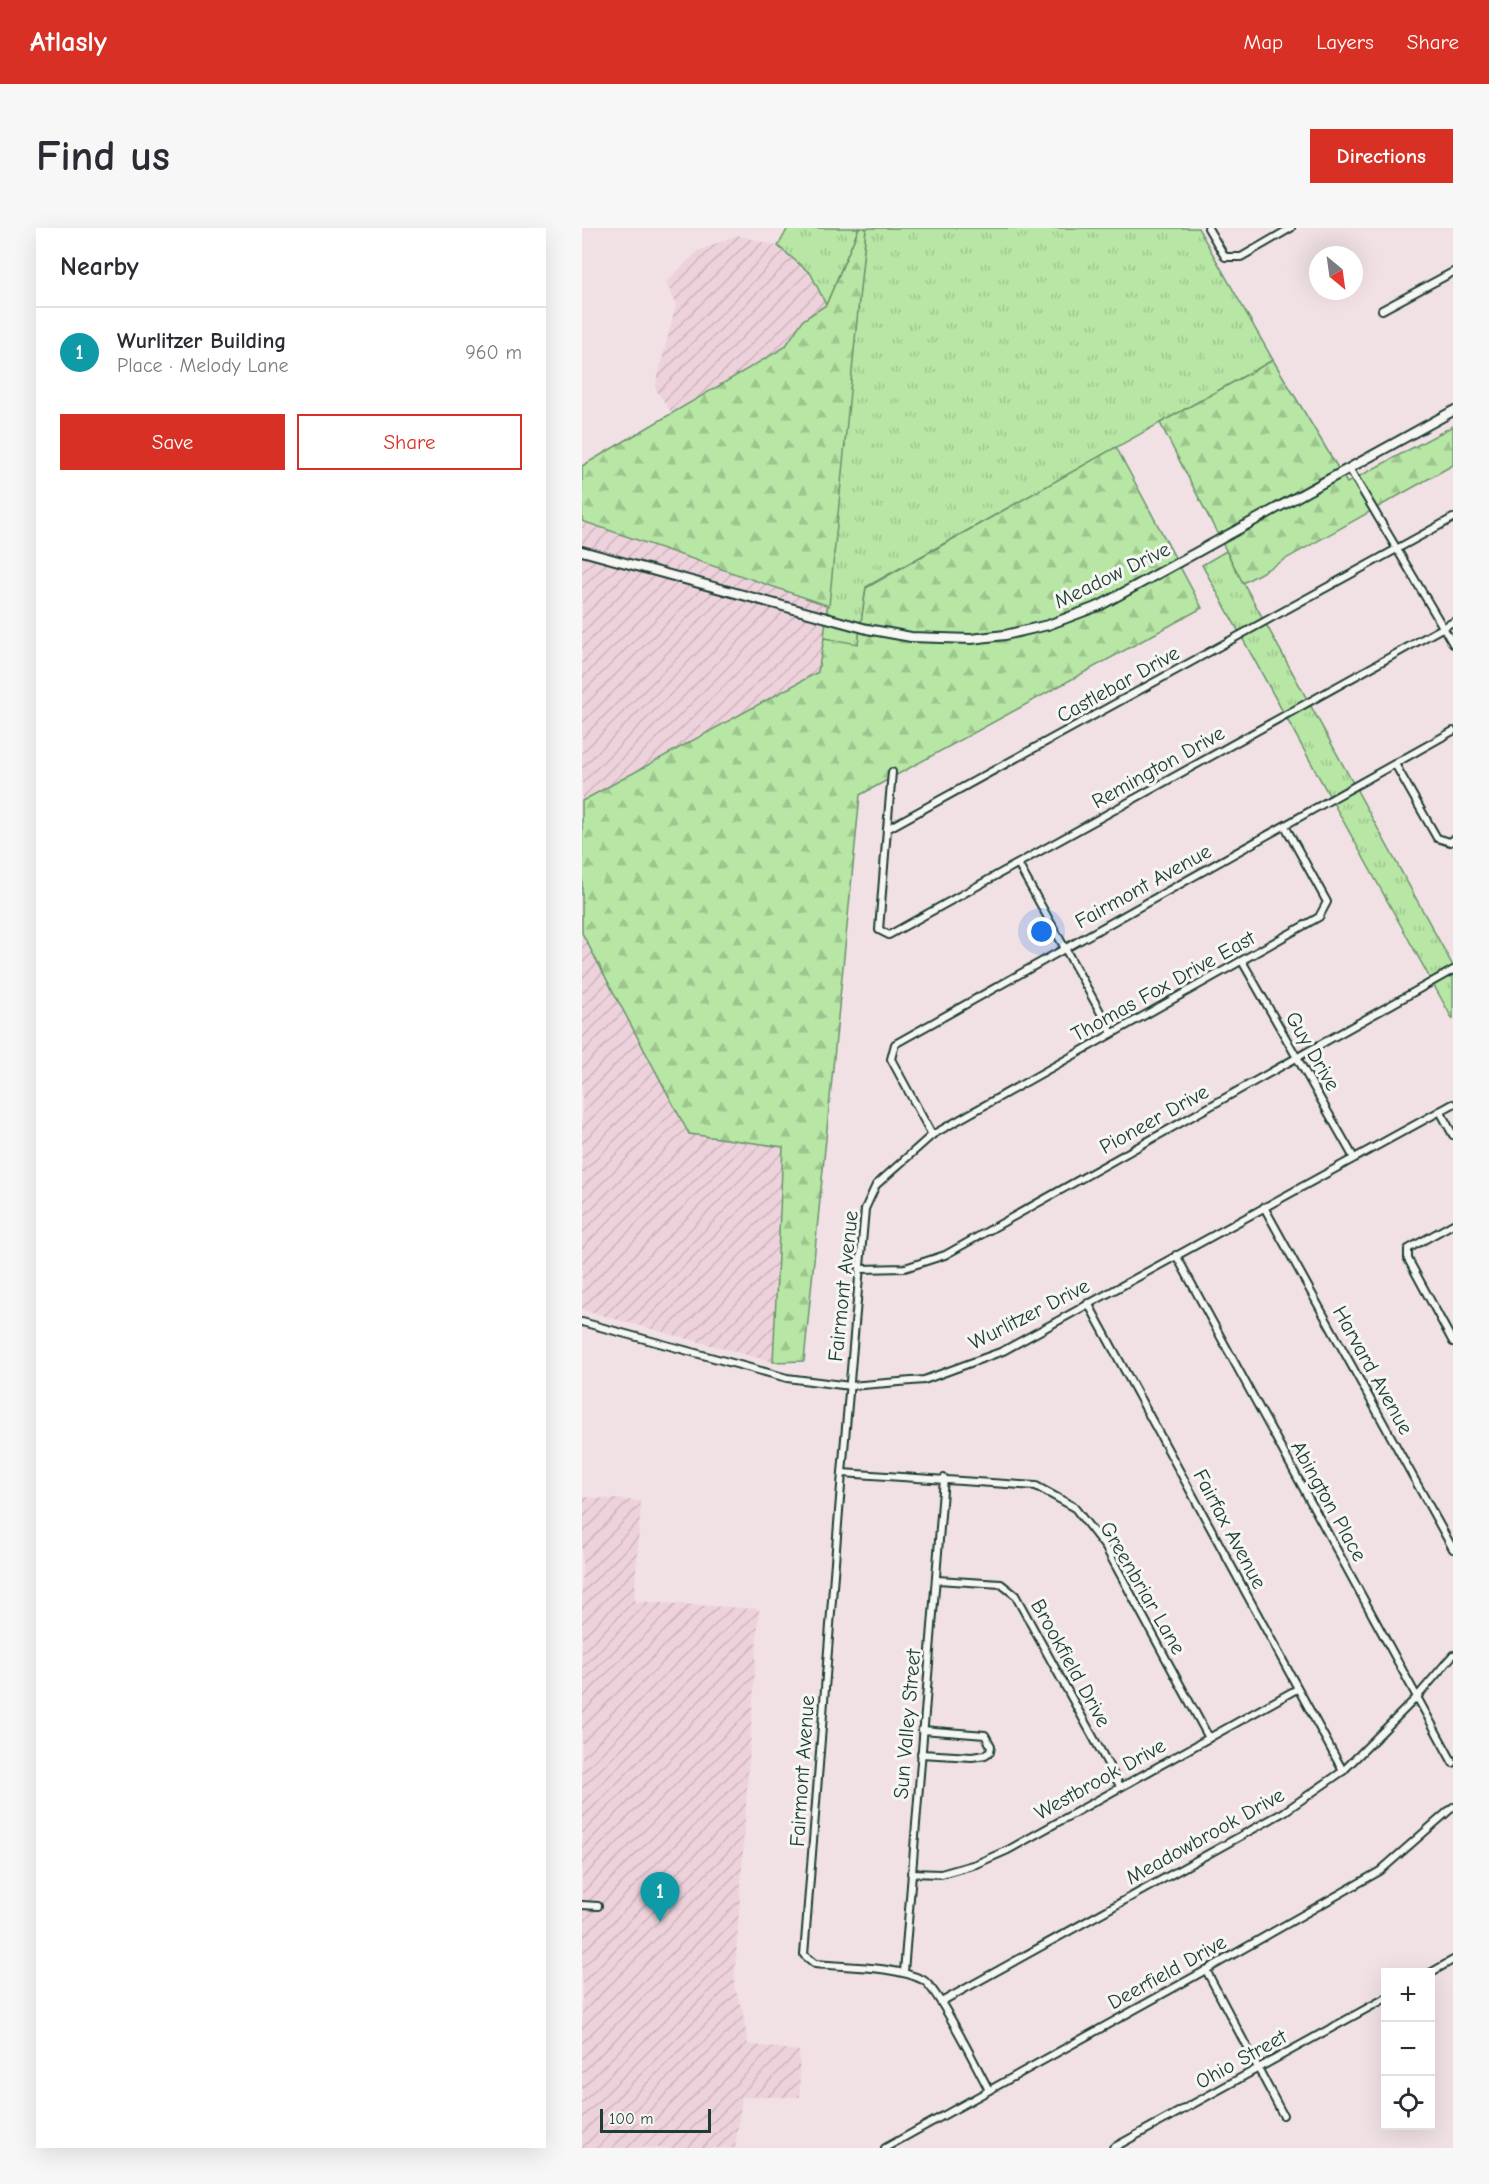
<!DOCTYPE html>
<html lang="en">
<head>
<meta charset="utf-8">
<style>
  :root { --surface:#fff; --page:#f7f7f7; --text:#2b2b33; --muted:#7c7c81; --line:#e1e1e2; --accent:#d93025 }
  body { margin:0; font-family:"Comic Neue",sans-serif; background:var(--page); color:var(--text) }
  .controls { position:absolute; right:18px; bottom:18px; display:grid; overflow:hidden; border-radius:0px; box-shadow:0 6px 24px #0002 }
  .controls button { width:54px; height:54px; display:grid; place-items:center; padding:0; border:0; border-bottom:2px solid var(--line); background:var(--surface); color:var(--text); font:30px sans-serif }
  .compass { position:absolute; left:727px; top:18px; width:54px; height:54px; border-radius:50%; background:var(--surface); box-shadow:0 6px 24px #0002; rotate:151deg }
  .scale { position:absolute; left:18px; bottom:15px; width:111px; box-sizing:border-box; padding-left:6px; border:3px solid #1f3d34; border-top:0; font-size:16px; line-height:21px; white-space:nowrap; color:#1f3d34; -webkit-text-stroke:4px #f6f6f2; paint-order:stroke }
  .you { position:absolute; left:460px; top:704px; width:21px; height:21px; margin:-15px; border:4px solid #fff; border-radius:50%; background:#1a73e8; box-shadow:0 0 0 9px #1a73e833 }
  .badge { display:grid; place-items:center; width:39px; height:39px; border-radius:50%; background:var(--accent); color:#fff; font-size:20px; font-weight:700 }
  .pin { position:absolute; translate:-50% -50px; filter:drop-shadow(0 2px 3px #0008) }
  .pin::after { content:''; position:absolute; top:32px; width:21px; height:18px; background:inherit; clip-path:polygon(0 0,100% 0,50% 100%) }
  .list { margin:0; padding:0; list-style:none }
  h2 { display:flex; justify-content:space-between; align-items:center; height:78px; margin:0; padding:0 24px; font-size:26px }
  h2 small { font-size:20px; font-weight:400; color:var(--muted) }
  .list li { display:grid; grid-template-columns:39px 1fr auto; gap:18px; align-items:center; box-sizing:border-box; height:90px; padding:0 24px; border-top:2px solid var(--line) }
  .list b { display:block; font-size:22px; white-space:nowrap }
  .list p { margin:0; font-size:20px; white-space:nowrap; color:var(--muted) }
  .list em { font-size:20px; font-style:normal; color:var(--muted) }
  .actions { display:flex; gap:12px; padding:18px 24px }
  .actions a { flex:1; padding:14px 0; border:2px solid var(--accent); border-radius:0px; text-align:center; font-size:21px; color:var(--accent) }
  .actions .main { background:var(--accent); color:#fff }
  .icon { flex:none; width:33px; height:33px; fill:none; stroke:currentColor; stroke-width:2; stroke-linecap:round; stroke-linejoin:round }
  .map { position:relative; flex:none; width:871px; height:1920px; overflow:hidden; border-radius:0px }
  header { display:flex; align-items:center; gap:36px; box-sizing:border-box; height:84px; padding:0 30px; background:var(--accent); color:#fff }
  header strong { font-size:28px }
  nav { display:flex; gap:33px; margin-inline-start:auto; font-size:21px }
  .intro { display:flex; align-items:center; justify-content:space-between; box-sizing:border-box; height:144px; padding:0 36px }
  h1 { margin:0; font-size:42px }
  .button { padding:15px 27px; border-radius:0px; background:var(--accent); color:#fff; font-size:21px; font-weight:700 }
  main { display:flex; gap:36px; padding:0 36px }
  aside { flex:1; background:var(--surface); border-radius:0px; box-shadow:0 6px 24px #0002 }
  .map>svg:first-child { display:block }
  .industrial { fill:url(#industrial-furrows) }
  .grass { fill:url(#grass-tufts); stroke:#6b926c; stroke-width:1.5 }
  .forest { fill:url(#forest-firs); stroke:#6b926c; stroke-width:1.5 }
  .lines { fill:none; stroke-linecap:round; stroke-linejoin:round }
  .minor-casing { stroke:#1f3d34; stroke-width:10 }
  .tertiary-casing { stroke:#1f3d34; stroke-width:12 }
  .minor { stroke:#f6f6f2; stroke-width:6 }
  .tertiary { stroke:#f6f6f2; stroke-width:8 }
  .labels { text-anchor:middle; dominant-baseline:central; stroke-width:6; stroke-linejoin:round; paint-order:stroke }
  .street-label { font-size:21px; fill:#1f3d34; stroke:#f6f6f2 }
</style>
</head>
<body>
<header>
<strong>Atlasly</strong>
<nav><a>Map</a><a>Layers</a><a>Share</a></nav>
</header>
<div class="intro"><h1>Find us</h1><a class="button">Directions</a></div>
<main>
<aside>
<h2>Nearby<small></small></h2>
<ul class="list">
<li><span class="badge" style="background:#0f9aa8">1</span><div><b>Wurlitzer Building</b><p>Place · Melody Lane</p></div><em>960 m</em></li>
</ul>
<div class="actions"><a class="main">Save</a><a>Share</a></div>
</aside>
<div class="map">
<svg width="871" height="1920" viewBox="0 0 871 1920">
  <defs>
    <pattern id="industrial-furrows" width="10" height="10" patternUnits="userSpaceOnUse" patternTransform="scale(1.5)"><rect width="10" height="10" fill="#edd2dc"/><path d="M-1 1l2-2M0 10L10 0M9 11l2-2" fill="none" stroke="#cbb5bd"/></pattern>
    <pattern id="grass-tufts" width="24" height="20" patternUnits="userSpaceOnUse" patternTransform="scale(1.5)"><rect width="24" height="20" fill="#b7e6a5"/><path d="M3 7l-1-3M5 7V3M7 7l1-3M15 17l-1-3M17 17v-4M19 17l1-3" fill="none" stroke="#9dc68f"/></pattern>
    <pattern id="forest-firs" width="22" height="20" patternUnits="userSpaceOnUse" patternTransform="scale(1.5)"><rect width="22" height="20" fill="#b7e6a5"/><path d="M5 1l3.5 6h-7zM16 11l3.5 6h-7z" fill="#9dc68f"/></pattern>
  </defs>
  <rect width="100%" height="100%" fill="#f1e1e5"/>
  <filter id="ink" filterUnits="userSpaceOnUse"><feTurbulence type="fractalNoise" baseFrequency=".0167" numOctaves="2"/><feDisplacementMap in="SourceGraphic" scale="12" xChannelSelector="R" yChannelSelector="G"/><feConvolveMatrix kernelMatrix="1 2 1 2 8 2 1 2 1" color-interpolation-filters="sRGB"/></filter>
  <g filter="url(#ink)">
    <g class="industrial">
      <polygon points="155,7 196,18 229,46 244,77 221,92 203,119 89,184 73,160 94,77 84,54 116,23"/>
      <polygon points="0,293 247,378 236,444 0,573"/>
      <polygon points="0,705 107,906 201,919 191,1134 0,1082"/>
      <polygon points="0,1269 59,1273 52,1373 177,1381 152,1759 160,1779 166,1816 217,1823 218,1869 160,1869 153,1920 0,1920"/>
    </g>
    <g class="grass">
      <polygon points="206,0 277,0 244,77 229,46 196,18"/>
      <polygon points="284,0 616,0 691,132 284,359 276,417 242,410"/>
      <polygon points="644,323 871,738 871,792 620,337"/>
    </g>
    <g class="forest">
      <polygon points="277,0 284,0 247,378 0,293 0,238 203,119 221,92 244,77"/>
      <polygon points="691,132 765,255 871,198 871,237 661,355 578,195"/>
      <polygon points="534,219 620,380 278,567 222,1133 191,1134 201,919 107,906 0,705 0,573 236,444 242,410 276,416 284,360"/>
    </g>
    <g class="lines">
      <g class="minor-casing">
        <g id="minor">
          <polyline points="626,0 643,29 659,29 709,0"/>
          <polyline points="800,82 871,44"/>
          <polyline points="767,240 871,416"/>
          <polyline points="871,290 305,601 297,702 307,707 871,394"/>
          <polyline points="813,536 855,610 868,614 871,612"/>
          <polyline points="305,601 310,544"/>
          <polyline points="436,636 530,805"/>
          <polyline points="660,733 772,930"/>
          <polyline points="858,883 871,907"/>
          <polyline points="350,907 309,831 313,816 871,503"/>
          <polyline points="682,979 871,1321"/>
          <polyline points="871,996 826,1021 826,1031 871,1114"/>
          <polyline points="594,1027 871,1535"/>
          <polyline points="279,1041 323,1040 363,1027 871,742"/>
          <polyline points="506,1075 761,1543"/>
          <polyline points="0,1094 205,1150 268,1158 342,1152 421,1123 871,876"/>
          <polyline points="260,1245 454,1258 492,1279 524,1320 627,1510"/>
          <polyline points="355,1352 419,1356 433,1367 538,1558"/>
          <polyline points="339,1526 390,1529 403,1527 408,1524 409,1518 403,1507 340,1502"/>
          <polyline points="329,1645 359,1646 394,1636 426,1622 715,1461"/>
          <polyline points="0,1677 16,1678"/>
          <polyline points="624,1742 701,1887"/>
          <polyline points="322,1744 362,1250"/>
          <polyline points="848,1745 871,1732"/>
          <polyline points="359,1774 702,1584 761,1543 835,1469 871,1427"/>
          <path d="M 407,1862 C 396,1842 356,1760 341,1752 C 314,1738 264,1739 233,1736 L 222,1727 L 260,1245 L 283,981 L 294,957 L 350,907 L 737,689 L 745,674 L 703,598"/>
          <polyline points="303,1920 624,1742 798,1643 871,1579"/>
          <polyline points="531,1920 804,1770"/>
        </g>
      </g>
      <g class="tertiary-casing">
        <polyline id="tertiary" points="0,323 285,401 329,409 389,411 423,407 466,397 519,377 871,183"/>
      </g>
      <use href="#minor" class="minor"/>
      <use href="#tertiary" class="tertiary"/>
    </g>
  </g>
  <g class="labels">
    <g class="street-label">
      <text transform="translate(530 347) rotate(-26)">Meadow Drive</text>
      <text transform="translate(536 456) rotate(-29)">Castlebar Drive</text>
      <text transform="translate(576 539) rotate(-29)">Remington Drive</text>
      <text transform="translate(561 658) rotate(-29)">Fairmont Avenue</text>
      <text transform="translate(581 758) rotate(-29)">Thomas Fox Drive East</text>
      <text transform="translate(731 823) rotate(60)">Guy Drive</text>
      <text transform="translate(572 891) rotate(-29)">Pioneer Drive</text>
      <text transform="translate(261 1058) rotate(-84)">Fairmont Avenue</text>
      <text transform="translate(447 1086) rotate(-27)">Wurlitzer Drive</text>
      <text transform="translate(791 1142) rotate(61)">Harvard Avenue</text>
      <text transform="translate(747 1273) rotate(61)">Abington Place</text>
      <text transform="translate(648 1301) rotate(62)">Fairfax Avenue</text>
      <text transform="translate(561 1360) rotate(60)">Greenbriar Lane</text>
      <text transform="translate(489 1435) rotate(61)">Brookfield Drive</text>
      <text transform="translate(325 1496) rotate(-85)">Sun Valley Street</text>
      <text transform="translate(220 1543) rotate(-86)">Fairmont Avenue</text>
      <text transform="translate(518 1551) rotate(-29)">Westbrook Drive</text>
      <text transform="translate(623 1608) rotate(-29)">Meadowbrook Drive</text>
      <text transform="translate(585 1744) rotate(-29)">Deerfield Drive</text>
      <text transform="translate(659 1831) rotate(-29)">Ohio Street</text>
    </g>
  </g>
</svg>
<div class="controls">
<button>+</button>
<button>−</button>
<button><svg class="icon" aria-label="locate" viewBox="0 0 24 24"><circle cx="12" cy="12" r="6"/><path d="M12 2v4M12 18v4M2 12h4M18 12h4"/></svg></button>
</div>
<svg class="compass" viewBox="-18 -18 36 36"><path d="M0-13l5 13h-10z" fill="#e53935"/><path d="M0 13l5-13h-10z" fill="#7c7c81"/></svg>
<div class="scale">100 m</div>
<div class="you"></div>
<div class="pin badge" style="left:78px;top:1694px;background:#0f9aa8">1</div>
</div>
</main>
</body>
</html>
